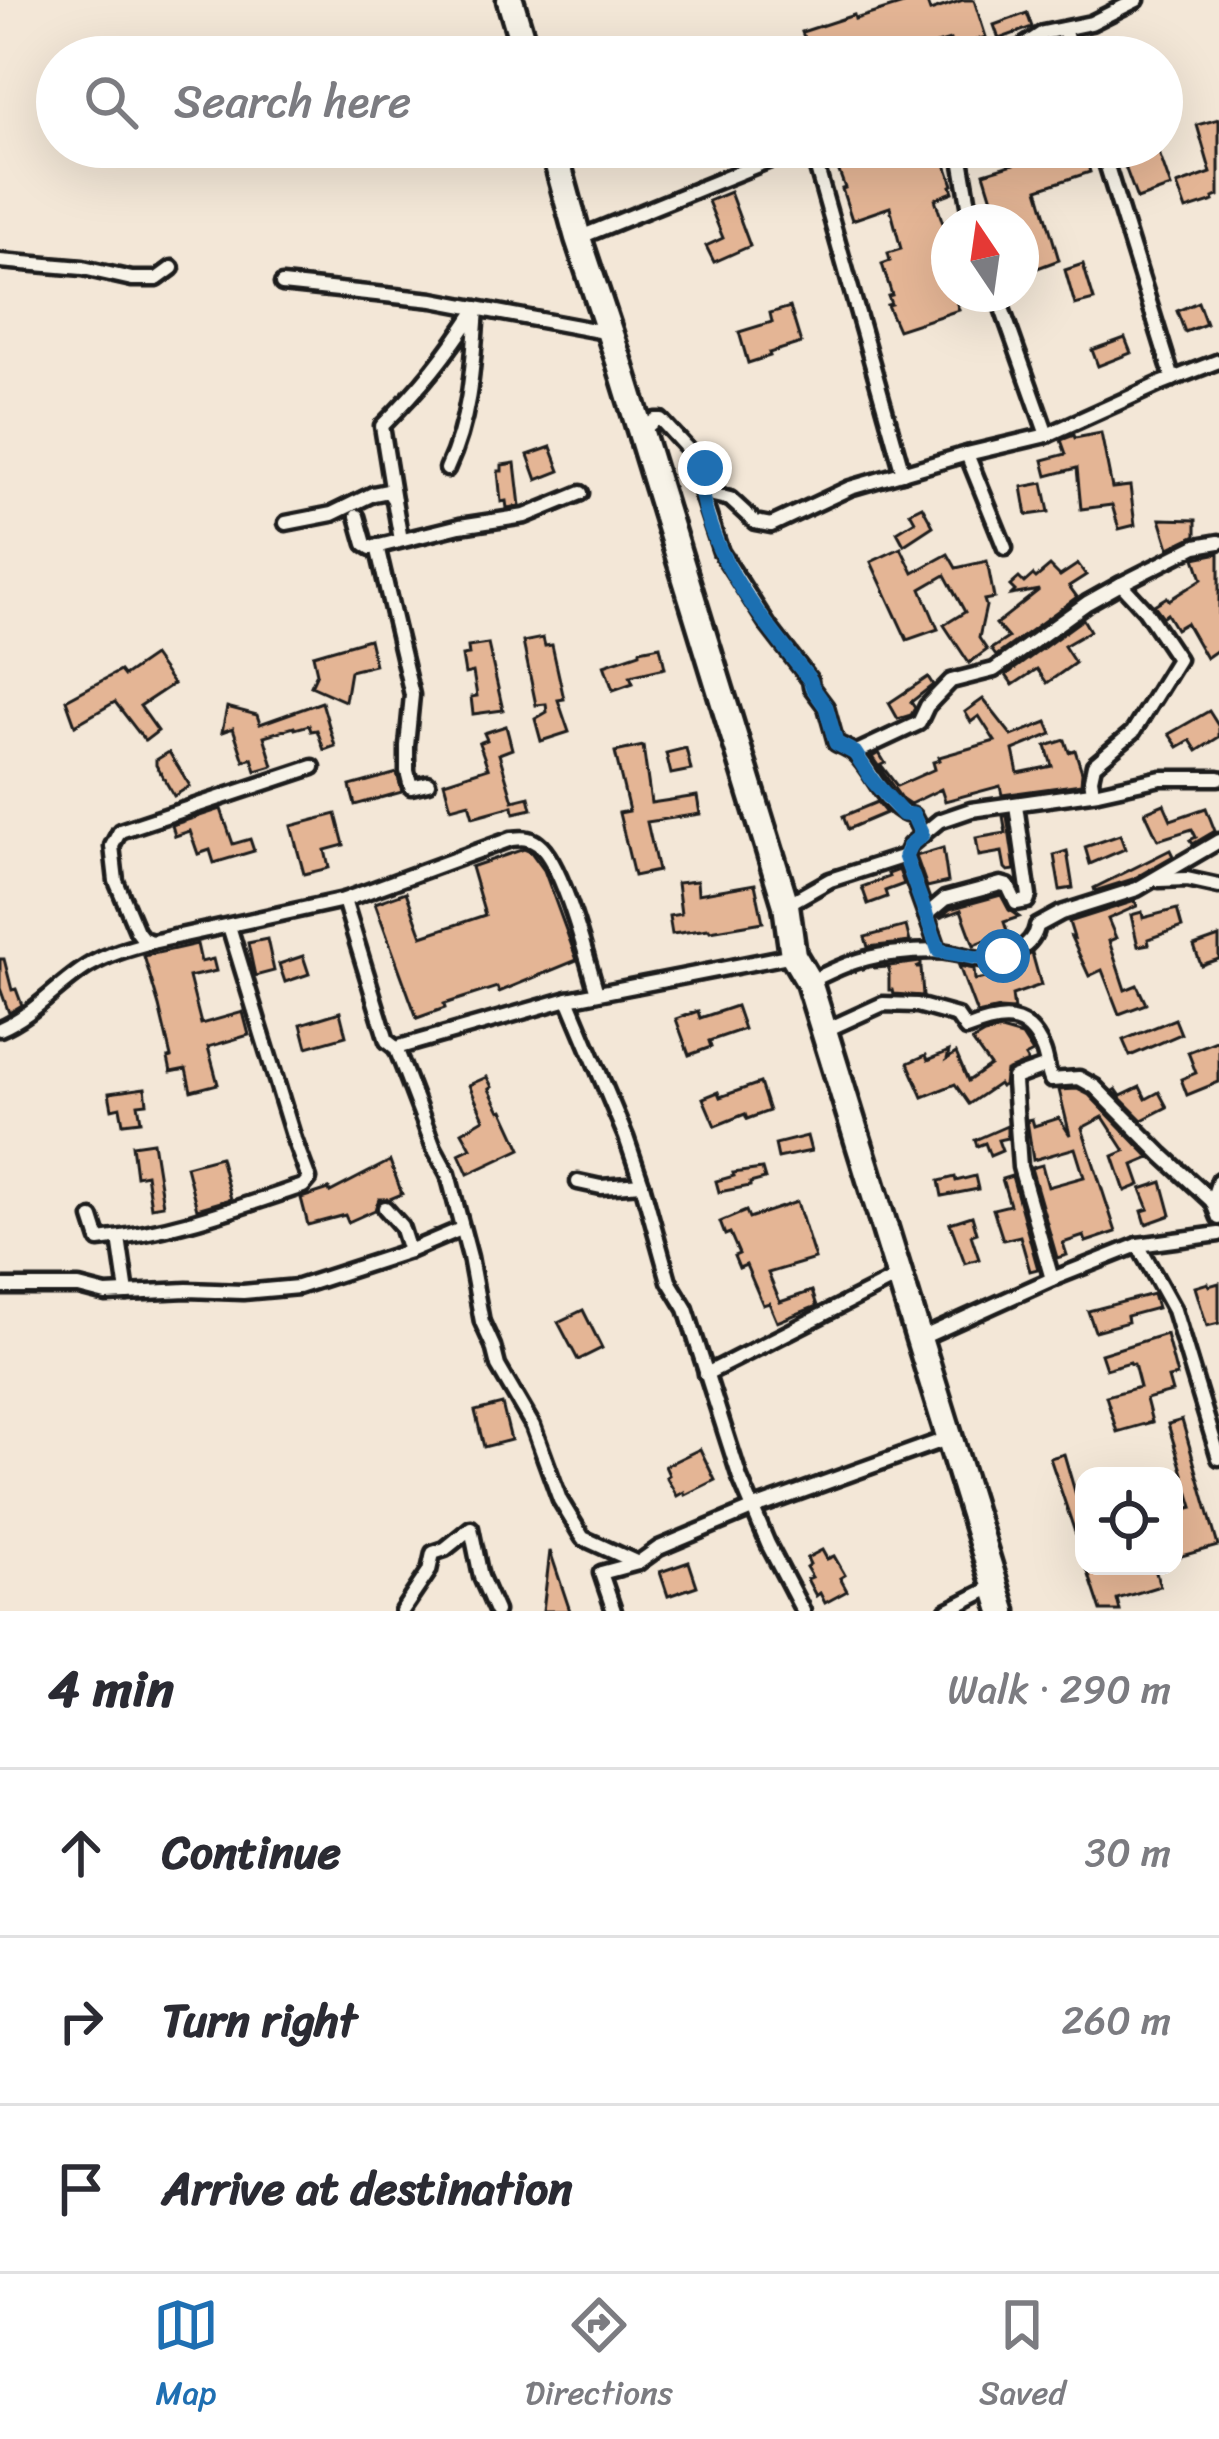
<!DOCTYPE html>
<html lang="en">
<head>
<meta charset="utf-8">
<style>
  :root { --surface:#fff; --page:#f2f2f3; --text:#2b2b33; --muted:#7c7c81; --line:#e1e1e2; --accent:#1f6fb2 }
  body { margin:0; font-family:Sriracha,sans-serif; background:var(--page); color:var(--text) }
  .controls { position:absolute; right:36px; bottom:36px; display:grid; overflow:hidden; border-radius:24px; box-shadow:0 12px 48px #0002 }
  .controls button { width:108px; height:108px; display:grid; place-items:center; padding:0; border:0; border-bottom:3px solid var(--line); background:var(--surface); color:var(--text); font:60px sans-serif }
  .compass { position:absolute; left:931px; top:204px; width:108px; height:108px; border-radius:50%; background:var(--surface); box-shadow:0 12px 48px #0002; rotate:347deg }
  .stop { position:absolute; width:36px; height:36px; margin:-27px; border:9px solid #1f6fb2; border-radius:50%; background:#fff }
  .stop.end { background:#1f6fb2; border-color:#fff; box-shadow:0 3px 12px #0008 }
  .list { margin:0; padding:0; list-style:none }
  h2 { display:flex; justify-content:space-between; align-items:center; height:156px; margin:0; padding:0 48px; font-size:51px }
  h2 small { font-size:39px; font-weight:400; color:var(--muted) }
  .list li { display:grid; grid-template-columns:78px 1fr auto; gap:36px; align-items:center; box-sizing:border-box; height:168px; padding:0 48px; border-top:3px solid var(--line) }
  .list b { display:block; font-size:45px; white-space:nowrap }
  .list em { font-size:39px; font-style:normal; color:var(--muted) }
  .icon { flex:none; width:66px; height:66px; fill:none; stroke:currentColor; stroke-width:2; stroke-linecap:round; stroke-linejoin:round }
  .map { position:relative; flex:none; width:1219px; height:1611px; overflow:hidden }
  .search { position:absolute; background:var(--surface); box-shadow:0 12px 48px #0002; left:36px; right:36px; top:36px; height:132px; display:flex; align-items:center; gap:30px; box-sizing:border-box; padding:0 42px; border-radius:66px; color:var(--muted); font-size:45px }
  .sheet { height:660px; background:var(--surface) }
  nav { display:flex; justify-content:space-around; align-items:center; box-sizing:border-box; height:168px; border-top:3px solid var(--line); background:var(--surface); font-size:33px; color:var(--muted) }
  nav a { display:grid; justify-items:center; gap:6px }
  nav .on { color:var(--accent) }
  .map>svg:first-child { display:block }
  .building { fill:#e4b595; stroke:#1c1c1c; stroke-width:3 }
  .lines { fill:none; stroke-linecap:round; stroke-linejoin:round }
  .street-casing { stroke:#1c1c1c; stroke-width:21 }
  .highway-casing { stroke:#1c1c1c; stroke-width:33 }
  .street { stroke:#f7f3e8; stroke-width:12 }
  .highway { stroke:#f7f3e8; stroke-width:24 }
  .route { stroke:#1f6fb2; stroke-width:15 }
</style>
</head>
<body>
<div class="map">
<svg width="1219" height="1611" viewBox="0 0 1219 1611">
  <rect width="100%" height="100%" fill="#f3e7d7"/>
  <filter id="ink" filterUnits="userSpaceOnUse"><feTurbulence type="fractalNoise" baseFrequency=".00833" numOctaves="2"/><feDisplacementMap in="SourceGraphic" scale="24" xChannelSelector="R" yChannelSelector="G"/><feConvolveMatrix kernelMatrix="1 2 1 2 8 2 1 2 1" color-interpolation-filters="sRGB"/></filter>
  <g filter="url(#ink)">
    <g class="building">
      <polygon points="916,0 926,0 930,11 963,0 974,0 986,37 952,48 950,40 894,57 825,57 823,47 809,51 802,32 854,15 855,19"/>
      <polygon points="1027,13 1032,27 999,39 994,25"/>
      <polygon points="1219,119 1219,196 1213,198 1214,201 1186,210 1177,185 1211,173 1197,125"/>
      <polygon points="830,147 940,147 953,185 951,186 953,192 935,199 949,242 949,294 978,294 979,299 957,304 959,310 898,330 887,305 891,304 888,296 892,295 882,264 890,261 888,253 901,249 890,207 852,220 842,189 845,188"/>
      <polygon points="1145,147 1157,147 1171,187 1137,199 1121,156"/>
      <polygon points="1056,151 1060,162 1085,154 1090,172 1038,189 1059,260 1027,272 1021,257 1021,222 999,222 984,173"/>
      <polygon points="730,192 750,246 714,262 706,246 723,238 708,201"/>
      <polygon points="1083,264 1094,300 1075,305 1065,270"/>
      <polygon points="1198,302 1206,324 1185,332 1177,311"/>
      <polygon points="790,307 801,343 769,353 770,356 748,363 739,332 772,322 770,313"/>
      <polygon points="1125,338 1131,353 1098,366 1092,350"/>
      <polygon points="1101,433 1112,488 1130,486 1135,525 1119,529 1112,505 1081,509 1077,468 1047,476 1043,460 1066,454 1061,440 1074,435 1075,438"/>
      <polygon points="551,447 560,471 537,480 528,455"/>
      <polygon points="515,463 520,506 507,508 506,501 501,502 498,471 502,471 502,465"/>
      <polygon points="1043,483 1049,512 1027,515 1022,487"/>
      <polygon points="922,506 933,526 904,545 897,532 915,521 910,512"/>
      <polygon points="1160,519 1196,520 1196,535 1169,548"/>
      <polygon points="901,548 913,573 948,554 956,568 987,561 994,598 984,600 986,606 979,638 987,650 969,663 944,625 965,612 945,575 921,589 938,629 907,640 871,562"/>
      <polygon points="1219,553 1219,649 1206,658 1186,623 1176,629 1167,614 1163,617 1154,605 1167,597 1169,600 1202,579 1195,558"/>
      <polygon points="1078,564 1086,575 1069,586 1077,597 996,656 991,649 1008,638 996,624 1039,590 1011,595 1015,591 1010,586 1019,578 1024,583 1033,575 1036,578 1050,566 1060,576"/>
      <polygon points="1083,619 1090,631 1064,646 1075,663 1047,683 1037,669 1013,685 1006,675"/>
      <polygon points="543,638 545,646 552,645 564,699 558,700 569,732 541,741 535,719 547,712 546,704 536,705 523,642"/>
      <polygon points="369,639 375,665 350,671 345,701 311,686 317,673 313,655"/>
      <polygon points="488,644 503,710 473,714 471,697 477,696 473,672 465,674 462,656 469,655 468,647"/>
      <polygon points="660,646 665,668 630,676 633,683 613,690 604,665 640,653 640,650"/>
      <polygon points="153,656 173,684 140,706 158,731 145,741 115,702 75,725 66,700 120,671 124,676"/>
      <polygon points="928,677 933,685 911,702 915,708 911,715 898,719 889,703"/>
      <polygon points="983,699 1012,736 1047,722 1052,734 1013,750 1018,773 1052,766 1046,746 1065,740 1069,752 1075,750 1082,772 1081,784 1002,795 1000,786 945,801 941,789 910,804 901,798 872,757 879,753 885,763 881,765 897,786 935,769 933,762 940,760 939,757 995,741 979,716 971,722 965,712"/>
      <polygon points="322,702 335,746 324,750 317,730 311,731 309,725 295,729 294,727 264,736 273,766 256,771 252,758 244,761 233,728 222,732 227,707 257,715 260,724"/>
      <polygon points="1209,711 1219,727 1219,737 1197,751 1190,740 1178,747 1169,734"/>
      <polygon points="506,726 512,749 499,754 513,801 529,797 532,809 514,813 513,806 473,817 469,803 451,808 444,782 488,768 479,743 487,740 484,733"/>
      <polygon points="643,746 651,803 697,796 700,814 647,822 658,871 634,876 619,813 629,811 615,752"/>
      <polygon points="686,748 691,770 671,774 666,753"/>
      <polygon points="169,752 190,786 174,796 156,765 156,760"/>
      <polygon points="397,773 402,792 355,805 350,786"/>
      <polygon points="877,802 886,813 848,829 843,816"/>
      <polygon points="1164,804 1171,820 1206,808 1215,831 1193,844 1190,840 1196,837 1192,829 1158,840 1145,812"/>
      <polygon points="221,809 233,844 250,839 254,851 214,863 210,850 198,854 190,831 175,836 172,825"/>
      <polygon points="336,814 344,845 325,850 329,868 304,874 291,826"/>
      <polygon points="1003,816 1007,816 1015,870 1008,871 1005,868 1002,852 979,856 976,838 1006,833"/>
      <polygon points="1120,835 1125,849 1090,864 1085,847"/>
      <polygon points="943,848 948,882 927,887 916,856"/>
      <polygon points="524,849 531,852 544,870 577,960 499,992 497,987 444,1004 445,1008 417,1018 375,903 406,892 422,936 485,915 471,867"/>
      <polygon points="1170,850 1173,856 1133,879 1095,891 1094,888"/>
      <polygon points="1067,851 1073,888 1060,890 1054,855"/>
      <polygon points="899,870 904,884 885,891 887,897 868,904 862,887 889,877 888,874"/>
      <polygon points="697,881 698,894 755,884 763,922 710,931 709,929 672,934 669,916 681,914 677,883"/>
      <polygon points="1001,895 1009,910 1019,917 1004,922 1011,943 1005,946 997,949 993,937 974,945 961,910 939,918 950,909"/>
      <polygon points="1135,901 1137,906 1108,919 1116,938 1109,941 1125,990 1137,985 1146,1004 1119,1014 1102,970 1089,976 1071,937 1074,938 1069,922"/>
      <polygon points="1177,909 1182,927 1148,939 1149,944 1138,946 1131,915 1142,912 1143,918"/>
      <polygon points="906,926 910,942 868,947 865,937"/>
      <polygon points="1219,937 1219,959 1201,965 1194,946"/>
      <polygon points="267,939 274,971 255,976 248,943"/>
      <polygon points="197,944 201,962 213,959 216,971 189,977 201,1024 243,1012 249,1035 208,1047 218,1084 191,1091 186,1069 171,1072 168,1058 171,1057 159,1006 144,956"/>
      <polygon points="1032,953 1041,985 1012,995 1014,1010 999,1009 977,1014 959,966 974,969 975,980 1017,973 1014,965"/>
      <polygon points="303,956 309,974 285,982 279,964"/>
      <polygon points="0,959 4,959 12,990 16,989 22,1005 9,1013 0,988"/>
      <polygon points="921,962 921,966 916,968 921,968 923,996 893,994 892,990 889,990 889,967 873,968"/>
      <polygon points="736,1006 744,1029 709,1041 711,1047 689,1055 676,1019 698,1011 700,1018"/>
      <polygon points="340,1012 346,1036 307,1047 301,1024"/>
      <polygon points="1175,1019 1181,1034 1130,1056 1123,1040"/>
      <polygon points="1001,1030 1022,1036 1033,1053 1025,1057 1028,1062 1006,1071 1004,1085 1000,1087 998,1084 969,1104 955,1084 923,1097 908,1063 926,1055 928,1060 949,1051 947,1059 956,1053 968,1081 990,1066 972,1041 984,1034"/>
      <polygon points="1219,1040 1219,1082 1187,1095 1181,1079 1196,1073 1188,1052"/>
      <polygon points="487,1077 492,1087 489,1089 500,1111 503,1110 521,1149 468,1174 459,1154 471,1148 462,1132 484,1119 469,1085"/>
      <polygon points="760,1083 769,1111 747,1119 745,1114 715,1126 703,1098 718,1092 720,1097"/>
      <polygon points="1140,1087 1146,1099 1159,1092 1167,1107 1142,1120 1113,1091 1116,1089 1121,1096"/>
      <polygon points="145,1088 147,1103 138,1104 141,1121 123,1123 120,1107 112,1109 109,1093"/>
      <polygon points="1077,1089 1089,1095 1150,1158 1133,1165 1140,1185 1125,1191 1113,1156 1125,1151 1103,1117 1082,1128 1116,1232 1086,1242 1084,1236 1063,1243 1067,1255 1057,1258 1031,1168 1042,1165 1048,1187 1084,1177 1075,1148 1033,1160 1027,1120 1032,1119 1034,1126 1059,1118 1070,1135 1059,1090"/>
      <polygon points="1007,1126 1007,1138 998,1140 1002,1151 990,1156 985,1143 977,1146 975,1140"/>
      <polygon points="807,1136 811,1151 778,1158 775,1144"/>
      <polygon points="153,1142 163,1205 151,1207 146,1174 136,1176 132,1145"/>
      <polygon points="220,1157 231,1199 197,1209 186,1166"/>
      <polygon points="390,1161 402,1194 390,1199 379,1199 375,1210 348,1222 345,1215 308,1225 301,1198 329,1189 330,1192"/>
      <polygon points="762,1169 765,1179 750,1183 750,1186 719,1192 716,1181 734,1176 733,1173"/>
      <polygon points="975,1176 978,1189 942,1196 939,1181 955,1177 956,1181"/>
      <polygon points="1012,1176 1038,1269 1030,1271 1020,1236 1003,1240 993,1209 1010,1205 1002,1179"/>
      <polygon points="1162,1182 1171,1215 1146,1224 1142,1211 1149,1209 1141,1189"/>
      <polygon points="797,1202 815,1259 768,1273 780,1302 812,1291 817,1306 777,1322 769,1303 763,1305 746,1265 739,1268 734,1256 739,1254 730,1233 725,1235 720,1222 746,1211 749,1218"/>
      <polygon points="972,1216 977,1233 971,1235 979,1259 965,1263 950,1223"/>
      <polygon points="1208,1283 1209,1286 1219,1283 1219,1323 1207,1326 1195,1287"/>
      <polygon points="1153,1294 1157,1308 1127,1316 1128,1322 1095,1331 1088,1311"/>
      <polygon points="583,1310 602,1348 578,1360 558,1322"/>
      <polygon points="1166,1334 1177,1376 1168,1378 1172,1392 1146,1399 1152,1422 1117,1432 1106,1396 1140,1387 1134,1364 1131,1364 1130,1362 1106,1369 1101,1354"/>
      <polygon points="502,1404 511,1440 484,1447 475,1411"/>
      <polygon points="1182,1420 1218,1546 1174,1558 1174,1535 1178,1534 1174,1512 1193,1507 1168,1424"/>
      <polygon points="700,1449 715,1480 685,1495 684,1492 677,1496 666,1477 669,1475 665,1466"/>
      <polygon points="1064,1454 1078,1502 1084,1501 1084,1550 1081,1550 1050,1458"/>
      <polygon points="822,1550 827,1559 834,1556 845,1575 840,1578 847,1591 825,1603 820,1593 816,1596 807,1579 812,1577 806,1567 810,1564 807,1558"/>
      <polygon points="550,1551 570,1611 543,1611"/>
      <polygon points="689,1562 697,1586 668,1596 660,1572"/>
      <polygon points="1086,1566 1154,1566 1160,1586 1117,1599 1120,1611 1101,1611"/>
    </g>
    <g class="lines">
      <g class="street-casing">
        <g id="street">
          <polyline points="1064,29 1073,57"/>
          <polyline points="1007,57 1043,33 1091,23 1137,0"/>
          <polyline points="811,147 903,473"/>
          <polyline points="959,147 972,222"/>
          <polyline points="1101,147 1173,379"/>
          <polyline points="578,238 802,147"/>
          <polyline points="0,261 83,268 132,279 157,279 172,268"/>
          <polyline points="282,284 433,300 610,333"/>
          <polyline points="997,294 1047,435"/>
          <polyline points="641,432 655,420 661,420 705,468 701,492 730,499 755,522 771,525 850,488 967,454 1047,435 1162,383 1219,361"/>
          <polyline points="967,454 1005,548"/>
          <path d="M 701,492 L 721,552 L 769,627 L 810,680 L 811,687 L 826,707 L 836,743 C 842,746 848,748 853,752 C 874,769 884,811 913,816 L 923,835"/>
          <path d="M 394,500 L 382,426 C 422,386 446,356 477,308 C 473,364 471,418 447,469"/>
          <polyline points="357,516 365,544 371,548 460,526 525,516 581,493"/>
          <polyline points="286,523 332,514 373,494 388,491 394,500 401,540"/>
          <polyline points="377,546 412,695 407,746 407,771 411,787 428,783"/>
          <polyline points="855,753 919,723 927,706 951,681 994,670 1087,603 1121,584 1196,546 1219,542"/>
          <path d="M 313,767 L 120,831 L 112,846 L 116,881 L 137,931 L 143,939 L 152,942 L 344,900 L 511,839 C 521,838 529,837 538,844 C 563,863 587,960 597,993"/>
          <polyline points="1093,792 1091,779 1094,765 1133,732 1178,659 1145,610 1121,584"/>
          <polyline points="905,856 939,951"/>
          <polyline points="1159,880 1187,879 1219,886"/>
          <polyline points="344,900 387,1041 396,1048 568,999 793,955"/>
          <polyline points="786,905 830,880 905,856 910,845 939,821 971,810 1098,792 1161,778 1219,778"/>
          <polyline points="926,915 945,899 1001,884 1008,886 1016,903 1027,901 1029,896 1016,805"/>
          <path d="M 809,982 C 837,968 858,958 890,954 C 906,952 923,951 938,951 C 955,952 970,958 986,960 C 1005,962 1034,946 1037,926 L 1061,913 L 1137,889 L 1219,841"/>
          <polyline points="568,999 626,1137 642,1184 669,1281 686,1309 740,1478 768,1544 803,1611"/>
          <path d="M 0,1029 C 34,1015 57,985 88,966 C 108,954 129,948 152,942"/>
          <path d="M 824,1031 L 883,1004 L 917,1005 L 957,1016 L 966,1029 C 999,1016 1027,1010 1043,1050 C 1047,1060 1047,1070 1051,1080 L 1079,1078 L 1095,1087 L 1162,1155 L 1212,1201"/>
          <polyline points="396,1048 434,1148 448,1174 470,1257 482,1322 493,1346 498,1366 533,1426 560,1500 583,1538 638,1563"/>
          <polyline points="1047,1066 1014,1078 1014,1082 1020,1167 1052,1279"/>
          <polyline points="1219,1180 1212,1201 1219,1218"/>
          <polyline points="578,1182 601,1187 642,1184"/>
          <path d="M 92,1218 L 99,1240 C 169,1233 237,1208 303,1186 L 309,1179 L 294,1139 L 229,926"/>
          <polyline points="119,1238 127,1293"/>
          <polyline points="1138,1245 1174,1310 1219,1458"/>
          <polyline points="409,1251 461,1229"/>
          <polyline points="0,1287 79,1287 106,1294 187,1290 243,1292 298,1287 409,1251 401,1226 385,1208"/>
          <polyline points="919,1339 1052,1279 1138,1245 1219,1234"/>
          <polyline points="706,1374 899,1276"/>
          <polyline points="402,1611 429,1571 433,1553 445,1549 471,1528 481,1577 496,1611"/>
          <polyline points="614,1611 601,1573 638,1563 659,1548 752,1509 949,1438"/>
          <polyline points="946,1611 995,1586"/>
        </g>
      </g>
      <g class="highway-casing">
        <g id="highway">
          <polyline points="510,0 527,57"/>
          <polyline points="553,147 578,238 619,361 786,905 793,955 809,982 1003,1611"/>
        </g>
      </g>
      <use href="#street" class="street"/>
      <use href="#highway" class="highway"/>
    </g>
  </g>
  <g class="lines" filter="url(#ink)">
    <path class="route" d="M 705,468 C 703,477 700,487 702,496 C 715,566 767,625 810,680 L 812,687 L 826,707 L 836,743 L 855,753 L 873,781 L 903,814 L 913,815 L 922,835 L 910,845 L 905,856 L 939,951 C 960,953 983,963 1003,956"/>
  </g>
</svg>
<div class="controls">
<button><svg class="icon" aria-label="locate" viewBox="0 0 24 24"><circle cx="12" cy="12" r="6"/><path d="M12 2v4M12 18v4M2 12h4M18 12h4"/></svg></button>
</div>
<svg class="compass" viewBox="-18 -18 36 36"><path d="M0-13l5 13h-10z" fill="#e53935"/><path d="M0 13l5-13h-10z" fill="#7c7c81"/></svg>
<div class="stop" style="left:1003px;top:956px"></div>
<div class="stop end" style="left:705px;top:468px"></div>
<div class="search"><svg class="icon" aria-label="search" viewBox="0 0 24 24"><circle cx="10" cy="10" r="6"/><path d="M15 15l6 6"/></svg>Search here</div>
</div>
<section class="sheet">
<h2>4 min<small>Walk · 290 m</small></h2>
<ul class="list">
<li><svg class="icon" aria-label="ahead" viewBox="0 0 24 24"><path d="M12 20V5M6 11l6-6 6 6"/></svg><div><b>Continue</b></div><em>30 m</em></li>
<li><svg class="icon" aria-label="right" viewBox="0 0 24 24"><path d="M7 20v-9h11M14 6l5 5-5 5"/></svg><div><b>Turn right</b></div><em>260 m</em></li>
<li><svg class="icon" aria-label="arrive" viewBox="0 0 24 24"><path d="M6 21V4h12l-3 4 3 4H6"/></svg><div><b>Arrive at destination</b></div></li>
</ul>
</section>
<nav>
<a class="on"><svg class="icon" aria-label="map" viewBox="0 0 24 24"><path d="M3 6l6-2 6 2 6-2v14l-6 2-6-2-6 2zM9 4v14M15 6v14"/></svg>Map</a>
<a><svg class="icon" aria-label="directions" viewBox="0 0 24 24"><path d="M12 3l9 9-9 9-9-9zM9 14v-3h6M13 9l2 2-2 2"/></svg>Directions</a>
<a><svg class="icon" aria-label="saved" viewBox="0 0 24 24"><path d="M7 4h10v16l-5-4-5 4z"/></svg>Saved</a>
</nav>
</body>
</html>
